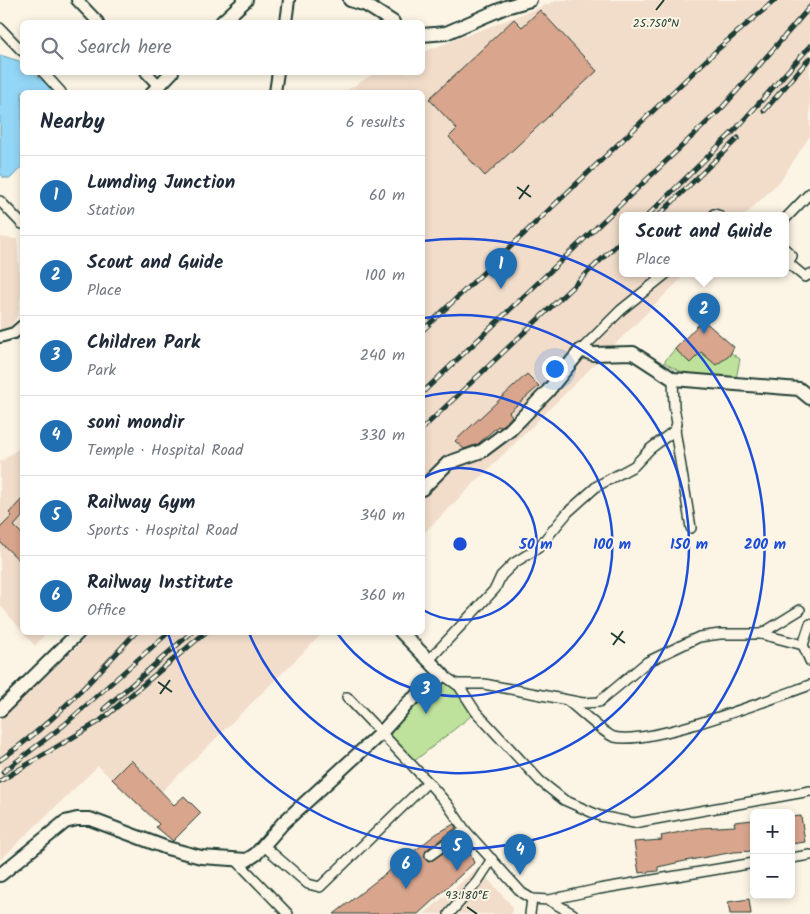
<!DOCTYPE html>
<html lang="en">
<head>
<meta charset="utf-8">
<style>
  :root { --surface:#fff; --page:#f6f6f7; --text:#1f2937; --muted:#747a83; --line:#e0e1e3; --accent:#1f6fb2 }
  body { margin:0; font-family:Kalam,sans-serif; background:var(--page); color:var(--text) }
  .controls { position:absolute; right:15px; bottom:15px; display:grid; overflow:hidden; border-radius:8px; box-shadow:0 2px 8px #0003 }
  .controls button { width:45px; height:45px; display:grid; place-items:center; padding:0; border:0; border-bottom:1px solid var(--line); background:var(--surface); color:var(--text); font:25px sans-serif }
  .you { position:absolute; left:554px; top:368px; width:18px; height:18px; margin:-12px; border:4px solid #fff; border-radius:50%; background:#1a73e8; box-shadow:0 0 0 8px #1a73e833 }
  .badge { display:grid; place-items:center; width:32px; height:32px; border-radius:50%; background:var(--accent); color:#fff; font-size:16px; font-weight:700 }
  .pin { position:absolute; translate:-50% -41px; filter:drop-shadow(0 1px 2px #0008) }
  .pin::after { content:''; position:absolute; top:26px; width:18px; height:15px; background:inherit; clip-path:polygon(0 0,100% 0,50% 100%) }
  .popup { position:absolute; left:619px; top:212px; width:170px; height:65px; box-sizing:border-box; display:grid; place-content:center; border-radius:8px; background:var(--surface); filter:drop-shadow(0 1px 4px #0005); font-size:16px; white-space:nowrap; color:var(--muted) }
  .popup b { font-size:19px; color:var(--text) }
  .popup::after { content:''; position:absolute; left:50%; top:100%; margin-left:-10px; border:10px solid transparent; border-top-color:var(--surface) }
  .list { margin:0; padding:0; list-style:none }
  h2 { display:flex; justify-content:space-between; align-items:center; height:65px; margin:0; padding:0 20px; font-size:21px }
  h2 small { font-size:16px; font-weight:400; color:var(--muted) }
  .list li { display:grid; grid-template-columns:32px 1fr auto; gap:15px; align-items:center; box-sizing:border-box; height:80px; padding:0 20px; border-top:1px solid var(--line) }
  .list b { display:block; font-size:19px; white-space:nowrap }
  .list p { margin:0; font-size:16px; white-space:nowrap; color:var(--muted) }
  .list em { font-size:16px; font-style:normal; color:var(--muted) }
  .icon { flex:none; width:28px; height:28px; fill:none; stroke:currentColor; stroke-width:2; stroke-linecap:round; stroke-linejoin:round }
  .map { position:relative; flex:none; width:810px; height:914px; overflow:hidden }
  .search { position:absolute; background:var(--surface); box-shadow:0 2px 8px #0003; left:20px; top:20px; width:405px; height:55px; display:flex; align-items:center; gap:12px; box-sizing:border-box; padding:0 18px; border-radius:8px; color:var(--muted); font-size:19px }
  .panel { position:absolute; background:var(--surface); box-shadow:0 2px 8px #0003; left:20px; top:90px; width:405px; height:545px; border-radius:8px }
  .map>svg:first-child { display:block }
  .built { fill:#f2ddcb }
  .green { fill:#bee19b; stroke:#6e8f68 }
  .water { fill:#94d6f6; stroke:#6599a8 }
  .building { fill:#d9a58d; stroke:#1f3d34 }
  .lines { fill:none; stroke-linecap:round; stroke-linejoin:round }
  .minor-casing { stroke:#1f3d34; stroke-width:12 }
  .tertiary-casing { stroke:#1f3d34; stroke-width:14 }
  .secondary-casing { stroke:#1f3d34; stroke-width:16 }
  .minor { stroke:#fcf5e5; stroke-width:9 }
  .tertiary { stroke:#fcf5e5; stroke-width:10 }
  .secondary { stroke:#fcf5e5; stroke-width:12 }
  .rail-casing { stroke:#1f3d34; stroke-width:5 }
  .rail { stroke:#fcf5e5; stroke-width:3; stroke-dasharray:9; stroke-linecap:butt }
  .ticks { fill:none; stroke:#1f3d34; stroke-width:2 }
  .ring { fill:none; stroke:#1d4ed8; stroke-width:2.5 }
  .ticks-label { font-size:12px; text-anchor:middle; fill:#1f3d34; stroke:#fcf5e5; stroke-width:4; stroke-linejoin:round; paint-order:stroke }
  .centre { fill:#1d4ed8; stroke:#fcf5e5; stroke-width:2.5 }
  .ring-label { font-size:15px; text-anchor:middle; font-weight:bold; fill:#1d4ed8; stroke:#fcf5e5; stroke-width:4; stroke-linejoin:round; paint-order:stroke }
</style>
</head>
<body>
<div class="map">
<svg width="810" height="914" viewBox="0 0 810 914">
  <rect width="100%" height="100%" fill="#fcf5e5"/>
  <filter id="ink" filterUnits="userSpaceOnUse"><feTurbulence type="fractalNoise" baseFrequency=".02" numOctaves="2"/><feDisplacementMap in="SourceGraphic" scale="10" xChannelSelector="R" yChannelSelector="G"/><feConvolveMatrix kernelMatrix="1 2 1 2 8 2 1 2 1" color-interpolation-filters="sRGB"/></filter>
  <g filter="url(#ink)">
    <g class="built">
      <polygon points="559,0 810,0 810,136 781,180 745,215 623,215 623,273 687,273 423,534 422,92 344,92 375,73 422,72 423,52"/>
      <polygon points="0,237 17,239 21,295 18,314 10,328 0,332"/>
      <polygon points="22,446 22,631 0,605 0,462"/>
      <polygon points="24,633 46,633 35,646"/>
      <polygon points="91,633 323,633 143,810 98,766 0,860 0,720"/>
      <polygon points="478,868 513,907 512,914 424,914"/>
    </g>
    <g class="green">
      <path d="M 675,349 L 690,362 L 701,352 L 731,353 L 740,359 L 736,379 C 707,377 688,379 664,362 Z"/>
      <polygon points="443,675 459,686 476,712 412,763 381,733"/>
    </g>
    <polygon class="water" points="0,55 22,62 22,72 34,73 55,92 22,92 22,166 11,178 4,178 0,173"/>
    <g class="building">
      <polygon points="540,10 597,71 485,176 449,137 457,129 429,99 514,19 522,27"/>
      <polygon points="703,320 734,347 729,356 716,365 701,352 690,363 675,349"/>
      <polygon points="527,374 539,386 509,412 512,416 505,424 500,427 498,426 478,444 464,449 455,441"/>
      <polygon points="22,499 22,517 14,526 22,534 22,563 0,542 0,528 12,516 9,513"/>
      <polygon points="131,760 174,805 184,796 201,813 173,841 156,827 159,824 112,779"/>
      <polygon points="801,816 805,842 791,844 791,817"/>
      <polygon points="753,820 754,851 734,852 685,861 658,867 658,871 639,873 634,842 662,840 661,836 700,828 735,826 734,822"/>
      <polygon points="454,824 456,828 426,850 425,858 428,861 433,860 464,838 474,863 418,914 334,914 436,834"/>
      <polygon points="749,899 751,914 730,914 728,902"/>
    </g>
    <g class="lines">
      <g class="minor-casing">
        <g id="minor">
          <polyline points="0,28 22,51"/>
          <polyline points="43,72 61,92"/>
          <polyline points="0,201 22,224"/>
          <polyline points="714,214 718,215"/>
          <polyline points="785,219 810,193"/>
          <polyline points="785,249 792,256 788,263 805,277 810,274"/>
          <polyline points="581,350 621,310 667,273"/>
          <polyline points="675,430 691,528"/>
          <polyline points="810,624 803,645 810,661"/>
          <polyline points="761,634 800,610"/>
          <polyline points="430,659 495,589 501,576 514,563 538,548 568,512 597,486 634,466 650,449 675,430 677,423 674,407 673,379"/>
          <polyline points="443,675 459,686 476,712 540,781 564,800 600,816 634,823 810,791"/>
          <polyline points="456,684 484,684 583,703 599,702 647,662 699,637 720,634 761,634 803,645"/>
          <polyline points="347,697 428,782 448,805 465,830 522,893 532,899 549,900 599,889 754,863"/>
          <path d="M 569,702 C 577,708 607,736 614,737 C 649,746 771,699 810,685"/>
          <polyline points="264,846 308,884 320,887 428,782"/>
          <polyline points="430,855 465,830"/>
          <polyline points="791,858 810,855"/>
          <polyline points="236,860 288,914"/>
          <polyline points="549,900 573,914"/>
          <polyline points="449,914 477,882 492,859"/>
          <polyline points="530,914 532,899"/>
        </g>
      </g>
      <g class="tertiary-casing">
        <g id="tertiary">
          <polyline points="77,0 98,22"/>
          <polyline points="286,22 289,0"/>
          <polyline points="146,72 159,86"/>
          <polyline points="275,92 278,72"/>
          <polyline points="0,337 14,333 22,326"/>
        </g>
      </g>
      <g class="secondary-casing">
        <g id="secondary">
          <polyline points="350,0 366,5 393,22"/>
          <polyline points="222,22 246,0"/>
          <polyline points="422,35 446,33 506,7 530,0"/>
          <polyline points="153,92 172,72"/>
          <polyline points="422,489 448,463 482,451 510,430 548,391 581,350 593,354 633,353 673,379 799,389 810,398"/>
          <polyline points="0,710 79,632"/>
          <polyline points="0,875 65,822 77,819 90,819 167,848 201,857 247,860 256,854 283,823 381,733 409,702 443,675 401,632"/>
        </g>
      </g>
      <use href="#minor" class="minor"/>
      <use href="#tertiary" class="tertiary"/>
      <use href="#secondary" class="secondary"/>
      <g class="rail-casing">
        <g id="rail">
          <polyline points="764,111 810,58"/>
          <polyline points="648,215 736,129 810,46"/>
          <polyline points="659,215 738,138"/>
          <polyline points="422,331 718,49 775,0"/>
          <polyline points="422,393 721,109 810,7"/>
          <polyline points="422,429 623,239"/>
          <polyline points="104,709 192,632"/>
          <path d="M 0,760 C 51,725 94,678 136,632"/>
          <polyline points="3,772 64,725 169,632"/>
          <polyline points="0,781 100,721 206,632"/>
        </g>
      </g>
      <use href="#rail" class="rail"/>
    </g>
  </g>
  <path class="ticks" d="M 656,10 L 664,0M 517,187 L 531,197M 519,199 L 529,185M 611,633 L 625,643M 613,645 L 623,631M 158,682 L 172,692M 160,694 L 170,680M 467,907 L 477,914"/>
  <g class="ring">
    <path d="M423 478A76 76 0 1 1 423 610"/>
    <path d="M423 397A152 152 0 1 1 337 633"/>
    <path d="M424 318A229 229 0 1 1 249 633"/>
    <path d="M423 241A305 305 0 1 1 168 633"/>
  </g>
  <g class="ticks-label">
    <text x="656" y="27">25.750°N</text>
    <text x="467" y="899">93.180°E</text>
  </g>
  <circle cx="460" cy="544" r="8" class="centre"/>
  <g class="ring-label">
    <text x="536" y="549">50 m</text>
    <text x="612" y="549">100 m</text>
    <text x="689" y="549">150 m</text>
    <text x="765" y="549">200 m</text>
  </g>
</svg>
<div class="controls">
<button>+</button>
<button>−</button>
</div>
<div class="you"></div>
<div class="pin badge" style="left:501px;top:289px">1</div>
<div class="pin badge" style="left:704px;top:334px">2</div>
<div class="popup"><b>Scout and Guide</b>Place</div>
<div class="pin badge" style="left:426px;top:714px">3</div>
<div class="pin badge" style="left:520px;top:875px">4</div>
<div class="pin badge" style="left:457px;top:871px">5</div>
<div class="pin badge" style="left:406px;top:889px">6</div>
<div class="search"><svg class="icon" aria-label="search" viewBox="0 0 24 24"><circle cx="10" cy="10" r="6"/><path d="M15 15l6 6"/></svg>Search here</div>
<section class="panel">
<h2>Nearby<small>6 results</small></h2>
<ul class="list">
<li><span class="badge">1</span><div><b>Lumding Junction</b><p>Station</p></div><em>60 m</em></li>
<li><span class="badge">2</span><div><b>Scout and Guide</b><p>Place</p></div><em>100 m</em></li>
<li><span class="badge">3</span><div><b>Children Park</b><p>Park</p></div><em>240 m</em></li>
<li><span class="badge">4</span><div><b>soni mondir</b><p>Temple · Hospital Road</p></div><em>330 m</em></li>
<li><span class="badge">5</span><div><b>Railway Gym</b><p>Sports · Hospital Road</p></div><em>340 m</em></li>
<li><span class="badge">6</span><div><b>Railway Institute</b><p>Office</p></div><em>360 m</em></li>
</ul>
</section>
</div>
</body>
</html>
